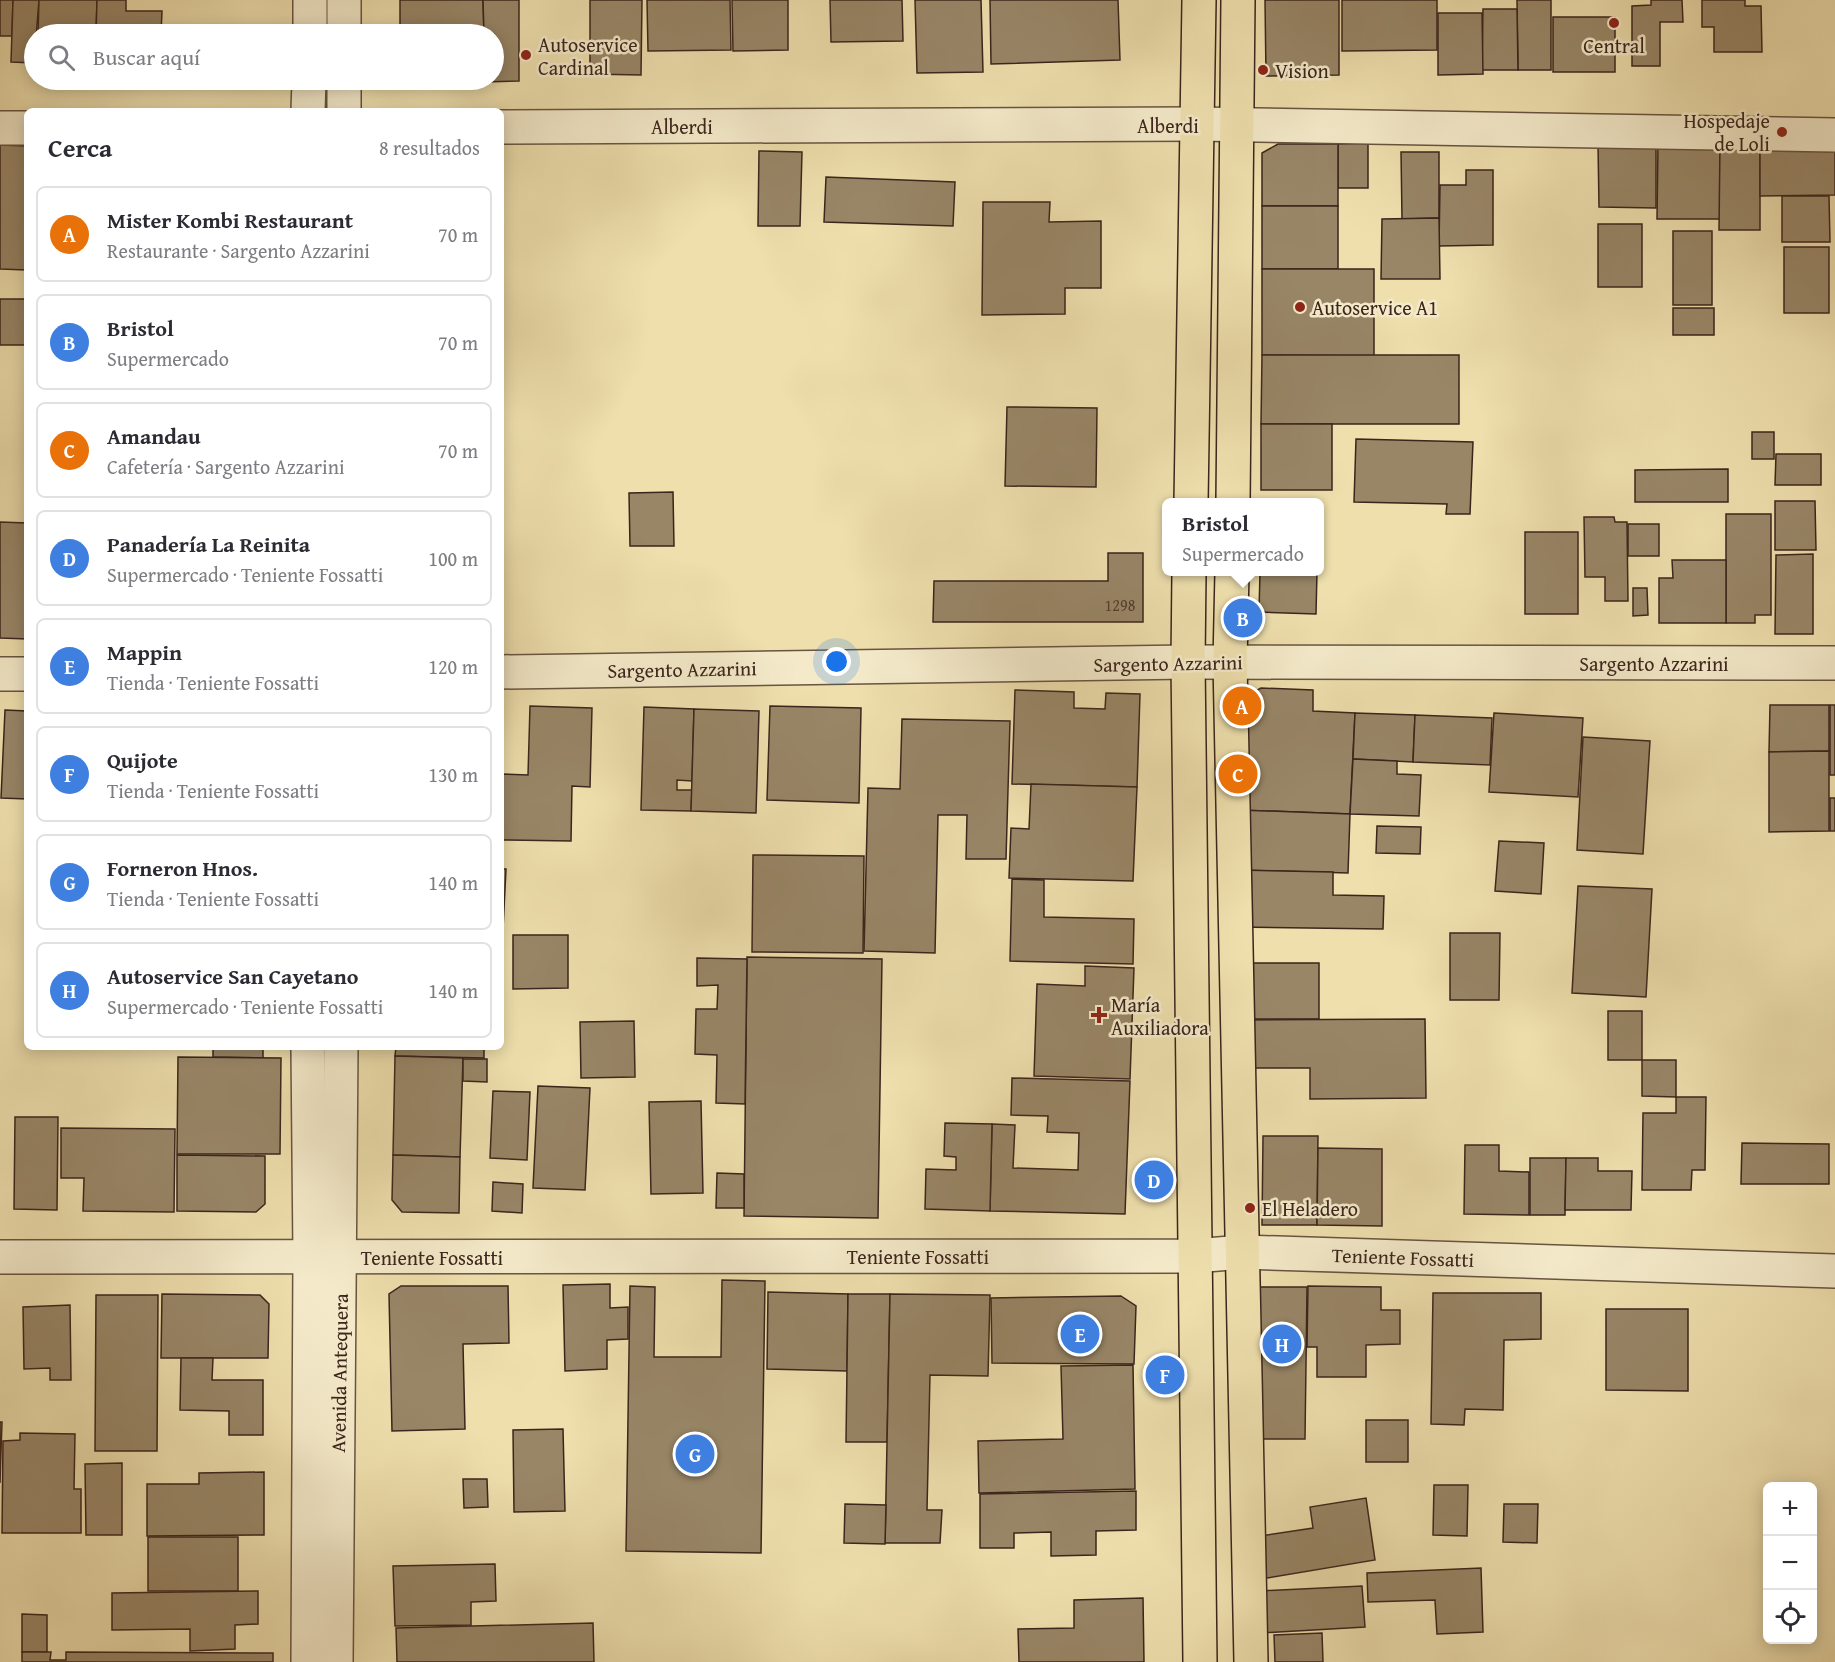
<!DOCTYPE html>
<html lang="es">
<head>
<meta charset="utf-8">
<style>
  :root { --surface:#fff; --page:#f2f2f3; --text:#2b2b33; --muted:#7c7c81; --line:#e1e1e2; --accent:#8f2418 }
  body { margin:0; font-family:"Gentium Book Plus",serif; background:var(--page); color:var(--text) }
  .controls { position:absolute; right:18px; bottom:18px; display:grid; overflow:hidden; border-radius:9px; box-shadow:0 3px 15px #0003 }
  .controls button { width:54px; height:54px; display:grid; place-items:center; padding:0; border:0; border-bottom:2px solid var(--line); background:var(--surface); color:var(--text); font:30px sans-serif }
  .you { position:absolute; left:837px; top:662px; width:21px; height:21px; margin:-15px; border:4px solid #fff; border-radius:50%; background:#1a73e8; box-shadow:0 0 0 9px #1a73e833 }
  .badge { display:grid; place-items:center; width:39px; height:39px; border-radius:50%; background:var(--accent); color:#fff; font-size:20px; font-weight:700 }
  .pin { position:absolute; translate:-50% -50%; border:3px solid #fff; box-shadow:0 2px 6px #0006 }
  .popup { position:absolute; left:1162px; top:498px; width:162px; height:78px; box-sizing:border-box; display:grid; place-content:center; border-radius:9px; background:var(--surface); filter:drop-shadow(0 2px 4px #0005); font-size:20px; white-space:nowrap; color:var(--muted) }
  .popup b { font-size:22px; color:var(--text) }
  .popup::after { content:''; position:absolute; left:50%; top:100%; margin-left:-12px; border:12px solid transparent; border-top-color:var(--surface) }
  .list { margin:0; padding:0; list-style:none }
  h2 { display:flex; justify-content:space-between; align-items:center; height:78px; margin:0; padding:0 24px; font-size:26px }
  h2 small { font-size:20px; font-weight:400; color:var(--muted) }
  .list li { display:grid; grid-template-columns:39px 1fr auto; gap:18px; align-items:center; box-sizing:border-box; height:96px; margin:0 12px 12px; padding:0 12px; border:2px solid var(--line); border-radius:9px }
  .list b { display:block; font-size:22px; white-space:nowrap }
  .list p { margin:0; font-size:20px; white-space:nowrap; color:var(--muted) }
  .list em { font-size:20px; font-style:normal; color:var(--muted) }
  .icon { flex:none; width:33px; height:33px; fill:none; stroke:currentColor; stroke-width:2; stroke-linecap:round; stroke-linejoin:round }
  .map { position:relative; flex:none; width:1835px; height:1662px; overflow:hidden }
  .search { position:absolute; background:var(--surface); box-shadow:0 3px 15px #0003; left:24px; top:24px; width:480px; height:66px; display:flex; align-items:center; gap:15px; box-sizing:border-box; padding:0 21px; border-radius:33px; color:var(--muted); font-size:22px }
  .panel { position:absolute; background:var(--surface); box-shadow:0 3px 15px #0003; left:24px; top:108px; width:480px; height:942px; border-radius:9px }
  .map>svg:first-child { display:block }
  .building { fill:#988667; stroke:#3b251c; stroke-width:1.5 }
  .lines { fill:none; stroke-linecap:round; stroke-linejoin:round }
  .minor-casing { stroke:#685440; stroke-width:36 }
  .primary-casing { stroke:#3b251c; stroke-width:36 }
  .minor { stroke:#f4eaca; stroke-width:33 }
  .primary { stroke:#eedfad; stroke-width:33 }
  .poi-dot { fill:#8f2418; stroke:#f4eaca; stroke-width:2 }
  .labels { text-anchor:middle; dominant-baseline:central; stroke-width:5; stroke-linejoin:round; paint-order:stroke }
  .number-label { font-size:16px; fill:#523d2f }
  .poi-label { font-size:20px; fill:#3b251c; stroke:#f4eaca; text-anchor:start }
  .street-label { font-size:20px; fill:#3b251c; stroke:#f4eaca }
</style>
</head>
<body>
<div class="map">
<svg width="1835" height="1662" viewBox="0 0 1835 1662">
  <rect width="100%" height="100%" fill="#eedfad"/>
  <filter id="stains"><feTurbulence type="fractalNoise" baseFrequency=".00333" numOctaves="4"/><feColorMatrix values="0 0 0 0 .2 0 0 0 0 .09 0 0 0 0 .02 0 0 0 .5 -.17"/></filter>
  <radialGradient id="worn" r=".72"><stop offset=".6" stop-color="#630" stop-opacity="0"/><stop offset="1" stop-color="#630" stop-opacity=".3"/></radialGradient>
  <g class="building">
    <polygon points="0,0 13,0 12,36 0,36"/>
    <polygon points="13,0 39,0 34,63 11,62"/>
    <polygon points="39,0 97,0 96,34 38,34"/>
    <polygon points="97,0 126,0 126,11 162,11 161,34 96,34"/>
    <polygon points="400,0 483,0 484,34 400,34"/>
    <polygon points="483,0 519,0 519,81 484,82 494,80 494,34 484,34"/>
    <polygon points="590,0 642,0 641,75 590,74"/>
    <polygon points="647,0 730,0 731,50 648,51"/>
    <polygon points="732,0 788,0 788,50 733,51"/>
    <polygon points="830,0 902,0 903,41 831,42"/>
    <polygon points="915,0 981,0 983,72 917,73"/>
    <polygon points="990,0 1118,0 1120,60 991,64"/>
    <polygon points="1265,0 1339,0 1339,75 1266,76"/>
    <polygon points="1342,0 1437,0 1437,50 1342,51"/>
    <polygon points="1517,0 1551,0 1551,70 1518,70"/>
    <polygon points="1651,0 1682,0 1683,22 1660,22 1660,66 1632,66 1632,6 1651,5"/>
    <polygon points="1702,0 1745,0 1745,6 1761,6 1762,52 1714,52 1714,27 1702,27"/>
    <polygon points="1483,9 1517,9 1518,70 1482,70"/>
    <polygon points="1438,13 1482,13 1483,74 1438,75"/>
    <rect x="1553" y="17" width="62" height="55"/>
    <polygon points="400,80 484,80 484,82 400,83"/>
    <polygon points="1368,143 1368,188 1338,188 1338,144"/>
    <polygon points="1656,143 1656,208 1599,207 1598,144"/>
    <polygon points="1658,143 1720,143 1720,219 1657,219"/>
    <polygon points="1720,143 1760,143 1760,230 1719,230"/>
    <polygon points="1760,143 1835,143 1835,195 1760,196"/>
    <polygon points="1278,144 1338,144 1338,206 1262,206 1262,153"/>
    <polygon points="0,145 27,146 26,270 0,269"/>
    <polygon points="759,151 802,152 800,226 758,226"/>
    <polygon points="1401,152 1439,152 1439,218 1402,219"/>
    <polygon points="1466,170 1493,170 1493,245 1439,246 1440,185 1466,185"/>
    <polygon points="826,177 955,182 953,226 824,222"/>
    <polygon points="1782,196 1829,196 1830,242 1782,242"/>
    <polygon points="983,202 1050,202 1049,222 1101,221 1101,288 1065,288 1065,314 982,315"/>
    <rect x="1262" y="206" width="76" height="63"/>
    <polygon points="1439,218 1440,279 1381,279 1382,219"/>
    <rect x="1598" y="224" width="44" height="63"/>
    <rect x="1673" y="231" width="39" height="74"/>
    <rect x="1784" y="247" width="45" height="66"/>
    <polygon points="1262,269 1374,269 1374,356 1262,355"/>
    <rect x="0" y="299" width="27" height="46"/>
    <rect x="1673" y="308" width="41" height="27"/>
    <polygon points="1262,355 1459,355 1459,424 1261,424"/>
    <polygon points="1007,407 1097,408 1096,487 1005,486"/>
    <rect x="1261" y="424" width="71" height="66"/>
    <rect x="1752" y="432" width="22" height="27"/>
    <polygon points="1356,439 1473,442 1470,514 1446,514 1447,504 1354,502"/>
    <polygon points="1776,454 1821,454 1821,485 1775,485"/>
    <polygon points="1728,469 1728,502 1635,502 1635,470"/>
    <polygon points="673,492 674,546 630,546 629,493"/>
    <polygon points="1262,500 1318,501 1318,502 1262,502"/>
    <polygon points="1775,501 1815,501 1816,550 1775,550"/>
    <polygon points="1726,514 1771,514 1771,615 1755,615 1755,623 1726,623"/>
    <polygon points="1584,517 1614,517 1615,522 1627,522 1628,601 1605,601 1605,577 1585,577"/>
    <polygon points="0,522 27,523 27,639 0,638"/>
    <rect x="1628" y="524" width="31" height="32"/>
    <rect x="1525" y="532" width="53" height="82"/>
    <polygon points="1108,553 1143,553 1143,622 933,622 934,581 1108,581"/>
    <polygon points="1813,554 1813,634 1775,634 1776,555"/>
    <polygon points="1672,560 1726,560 1726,623 1659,623 1659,578 1673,578"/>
    <polygon points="1260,572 1317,572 1316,614 1259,612"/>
    <polygon points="1633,588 1647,588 1648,615 1633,616"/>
    <polygon points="1261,688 1313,690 1313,711 1355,713 1350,814 1239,810 1243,698"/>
    <polygon points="1015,690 1074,692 1074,708 1105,709 1106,693 1140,694 1137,787 1012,784"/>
    <polygon points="1770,705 1829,705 1829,751 1769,752"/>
    <rect x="1830" y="705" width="5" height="70"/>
    <polygon points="530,706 592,708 590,787 572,786 571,841 502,840 501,774 528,775"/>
    <polygon points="770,706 861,708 859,803 767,800"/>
    <polygon points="644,707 694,709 692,781 677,780 677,790 692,790 691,811 641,810"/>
    <polygon points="694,709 759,711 756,813 691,811"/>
    <polygon points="5,710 27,711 27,799 1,798"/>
    <polygon points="1355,713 1415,715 1413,762 1353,759"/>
    <polygon points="1494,713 1583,718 1578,797 1489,792"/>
    <polygon points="1415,715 1492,718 1490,765 1413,762"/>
    <polygon points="902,719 1010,721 1006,859 966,859 967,815 938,815 935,953 864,951 868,788 900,789"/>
    <polygon points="1583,737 1650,741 1643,854 1577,850"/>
    <polygon points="1829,751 1829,831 1769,832 1769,752"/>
    <polygon points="1353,759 1397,761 1397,774 1421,775 1419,816 1350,814"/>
    <polygon points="1031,784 1137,787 1133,881 1009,878 1011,828 1029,829"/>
    <rect x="1830" y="798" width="5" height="33"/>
    <polygon points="1239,810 1350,814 1348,873 1238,870"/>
    <polygon points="1377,826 1421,827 1420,854 1376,853"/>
    <polygon points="1499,841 1544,843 1541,894 1495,891"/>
    <polygon points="753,855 864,856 863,953 752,952"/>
    <polygon points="501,869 506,869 503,929 501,929"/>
    <polygon points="1238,870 1333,872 1333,895 1384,896 1383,929 1237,927"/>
    <polygon points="1012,879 1044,880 1044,917 1134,919 1133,964 1010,961"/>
    <polygon points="1578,886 1652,889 1646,997 1572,993"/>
    <polygon points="1450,933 1500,933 1499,1000 1450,1000"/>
    <polygon points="513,935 568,935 568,988 513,989"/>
    <polygon points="747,957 882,959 878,1218 744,1216"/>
    <polygon points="697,958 747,959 745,1104 716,1103 717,1055 695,1054 696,1009 717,1009 718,985 697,986"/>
    <rect x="1239" y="963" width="80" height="56"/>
    <polygon points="1085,966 1134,968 1130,1079 1034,1076 1037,984 1085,986"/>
    <rect x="1608" y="1011" width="34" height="49"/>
    <polygon points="1425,1019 1426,1098 1310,1099 1310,1068 1241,1068 1240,1020"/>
    <polygon points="634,1021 635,1077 581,1078 580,1022"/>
    <polygon points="213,1047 263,1047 263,1058 213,1057"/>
    <polygon points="396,1047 484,1047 484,1058 395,1056"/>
    <polygon points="395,1056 463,1058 460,1157 393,1155"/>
    <polygon points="178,1057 281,1058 280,1154 177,1154"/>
    <polygon points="463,1059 487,1059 487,1082 463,1081"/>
    <polygon points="1642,1060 1676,1060 1676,1097 1642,1096"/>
    <polygon points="1012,1078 1130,1081 1125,1214 990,1211 992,1124 1015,1125 1013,1168 1078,1170 1079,1133 1047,1132 1048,1116 1011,1115"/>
    <polygon points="538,1086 590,1088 585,1190 533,1188"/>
    <polygon points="493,1091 530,1092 527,1160 490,1158"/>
    <polygon points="1676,1097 1706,1097 1705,1170 1692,1170 1691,1190 1642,1190 1643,1113 1676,1113"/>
    <polygon points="701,1101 703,1193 651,1194 649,1102"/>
    <polygon points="15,1117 58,1117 57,1210 14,1209"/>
    <polygon points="945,1123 992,1124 990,1211 925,1209 926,1169 956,1170 956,1157 944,1156"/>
    <polygon points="61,1128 175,1129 174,1212 83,1211 84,1178 61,1178"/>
    <polygon points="1263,1136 1318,1136 1317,1225 1262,1225"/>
    <polygon points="1742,1143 1829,1144 1829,1184 1741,1184"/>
    <polygon points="1465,1145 1499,1145 1499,1171 1529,1172 1529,1215 1464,1214"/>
    <polygon points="1318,1148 1382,1149 1382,1226 1317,1225"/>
    <polygon points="177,1155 265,1156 265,1204 256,1212 177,1211"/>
    <polygon points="393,1155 460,1157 459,1213 402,1212 392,1200"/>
    <polygon points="1530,1158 1566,1158 1565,1215 1530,1215"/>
    <polygon points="1566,1158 1598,1158 1598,1171 1632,1171 1631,1210 1565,1210"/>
    <polygon points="717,1173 744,1174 744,1208 716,1208"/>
    <polygon points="493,1182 523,1184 522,1213 492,1211"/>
    <polygon points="722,1280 765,1281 761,1553 626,1551 630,1286 655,1287 654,1357 721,1357"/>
    <polygon points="610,1284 610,1308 628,1307 628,1339 607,1340 607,1369 565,1371 563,1285"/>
    <polygon points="401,1286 508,1286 509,1343 463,1344 465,1429 392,1431 389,1294"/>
    <polygon points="1308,1286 1381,1287 1381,1310 1400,1310 1400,1344 1366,1345 1366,1377 1317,1377 1317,1347 1307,1347"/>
    <polygon points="1260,1287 1307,1287 1305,1439 1248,1439 1250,1293"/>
    <polygon points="768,1292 848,1294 847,1371 767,1369"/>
    <polygon points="1433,1293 1541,1293 1541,1339 1504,1340 1503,1410 1465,1409 1464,1425 1431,1424"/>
    <polygon points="162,1294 260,1295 269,1304 268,1358 161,1358"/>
    <polygon points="848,1294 890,1294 887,1442 846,1442"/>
    <polygon points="890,1294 990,1295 988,1376 930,1375 927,1510 942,1510 940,1543 885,1543"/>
    <polygon points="96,1295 158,1295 157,1451 95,1451"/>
    <polygon points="1121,1296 1136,1306 1134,1364 992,1363 991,1298"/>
    <polygon points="70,1305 71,1380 50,1380 50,1368 24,1369 23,1307"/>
    <polygon points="1606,1309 1688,1309 1688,1391 1606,1390"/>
    <polygon points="181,1358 213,1358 212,1380 263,1380 263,1435 229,1435 229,1411 180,1410"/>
    <polygon points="1133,1365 1135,1489 979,1493 978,1441 1063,1439 1061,1366"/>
    <rect x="1366" y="1420" width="42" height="42"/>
    <polygon points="0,1422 2,1422 0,1483"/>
    <polygon points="563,1429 565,1511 514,1512 513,1430"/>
    <polygon points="20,1433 75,1434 74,1489 81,1489 81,1533 2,1533 3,1441 20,1440"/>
    <polygon points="122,1463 122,1535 86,1535 85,1464"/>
    <polygon points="264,1472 264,1535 147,1536 147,1484 199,1484 199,1473"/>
    <polygon points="463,1479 487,1479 488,1507 464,1508"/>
    <polygon points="1434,1485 1468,1485 1467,1536 1433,1535"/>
    <polygon points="1136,1491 1136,1530 1096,1531 1096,1555 1051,1556 1051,1532 1014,1533 1014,1548 980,1548 980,1494"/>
    <polygon points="1366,1498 1375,1560 1261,1579 1254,1537 1313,1528 1310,1507"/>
    <polygon points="845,1504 886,1505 885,1544 844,1543"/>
    <polygon points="1504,1504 1538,1504 1537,1543 1503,1542"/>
    <rect x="148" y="1537" width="90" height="54"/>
    <polygon points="495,1564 496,1601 471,1602 471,1625 395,1626 393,1566"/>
    <polygon points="1481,1568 1483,1632 1437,1634 1435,1600 1368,1602 1367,1573"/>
    <polygon points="1362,1586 1365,1627 1261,1633 1259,1591"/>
    <polygon points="258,1591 258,1624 235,1625 235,1649 190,1651 190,1629 112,1630 112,1593"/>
    <polygon points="1143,1598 1144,1662 1019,1662 1018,1629 1074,1628 1074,1600"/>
    <polygon points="22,1614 47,1615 47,1652 22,1652"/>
    <polygon points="593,1623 594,1662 397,1662 396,1628"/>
    <polygon points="1322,1633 1323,1662 1275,1662 1274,1635"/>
    <polygon points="22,1652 51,1652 50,1660 66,1660 66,1652 273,1653 273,1662 22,1662"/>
  </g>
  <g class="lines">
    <g class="minor-casing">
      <g id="minor">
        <polyline points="310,34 310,0"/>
        <polyline points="344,34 344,0"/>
        <polyline points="308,111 309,80"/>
        <polyline points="344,111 344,80"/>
        <polyline points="501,127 1197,124 1835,135"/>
        <polyline points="0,128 27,128"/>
        <polyline points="501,672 1188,662 1835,663"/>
        <polyline points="0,674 27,674"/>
        <polyline points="308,1047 310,1256 308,1662"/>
        <polyline points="0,1257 1194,1256 1243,1252 1835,1271"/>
        <polyline points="336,1662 341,1047"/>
      </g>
    </g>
    <g class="primary-casing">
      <g id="primary">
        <polyline points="1191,502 1199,0"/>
        <polyline points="1233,502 1238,0"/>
        <polyline points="1189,572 1188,662 1200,1662"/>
        <polyline points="1232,572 1230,662 1251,1662"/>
      </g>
    </g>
    <use href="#minor" class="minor"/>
    <use href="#primary" class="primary"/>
  </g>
  <g class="poi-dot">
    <circle cx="1614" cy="23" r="6"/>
    <circle cx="526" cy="55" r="6"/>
    <circle cx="1263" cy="70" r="6"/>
    <circle cx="1782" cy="132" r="6"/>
    <circle cx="1300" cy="307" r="6"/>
    <path d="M1096 1006h6v6h6v6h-6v6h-6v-6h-6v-6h6z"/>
    <circle cx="1250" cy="1208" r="6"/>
  </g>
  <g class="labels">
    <g class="number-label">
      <text x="1120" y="605">1298</text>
    </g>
    <g class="poi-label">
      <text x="538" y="44">Autoservice<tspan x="538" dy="23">Cardinal</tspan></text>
      <text x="1614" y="45" text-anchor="middle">Central</text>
      <text x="1275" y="70">Vision</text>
      <text x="1770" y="120" text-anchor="end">Hospedaje<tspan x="1770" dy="23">de Loli</tspan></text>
      <text x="1312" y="307">Autoservice A1</text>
      <text x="1111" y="1004">María<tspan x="1111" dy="23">Auxiliadora</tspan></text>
      <text x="1262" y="1208">El Heladero</text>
    </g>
    <g class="street-label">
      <text x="1168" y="125">Alberdi</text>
      <text x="682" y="126">Alberdi</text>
      <text transform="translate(1168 663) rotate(-1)">Sargento Azzarini</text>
      <text x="1654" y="663">Sargento Azzarini</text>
      <text transform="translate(682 669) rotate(-1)">Sargento Azzarini</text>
      <text x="918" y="1256">Teniente Fossatti</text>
      <text x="432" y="1257">Teniente Fossatti</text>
      <text transform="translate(1403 1257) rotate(2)">Teniente Fossatti</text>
      <text transform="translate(339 1373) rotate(-89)">Avenida Antequera</text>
    </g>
  </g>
  <rect width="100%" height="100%" filter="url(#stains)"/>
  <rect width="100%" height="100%" fill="url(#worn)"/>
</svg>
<div class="controls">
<button>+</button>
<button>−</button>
<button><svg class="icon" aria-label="locate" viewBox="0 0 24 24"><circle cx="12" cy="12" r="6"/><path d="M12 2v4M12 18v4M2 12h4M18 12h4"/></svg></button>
</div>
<div class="you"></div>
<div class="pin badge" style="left:1242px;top:706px;background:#e8710a">A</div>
<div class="pin badge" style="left:1243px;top:618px;background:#3f7fe0">B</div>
<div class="popup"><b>Bristol</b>Supermercado</div>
<div class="pin badge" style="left:1238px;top:774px;background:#e8710a">C</div>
<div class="pin badge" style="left:1154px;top:1180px;background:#3f7fe0">D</div>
<div class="pin badge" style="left:1080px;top:1334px;background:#3f7fe0">E</div>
<div class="pin badge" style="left:1165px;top:1375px;background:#3f7fe0">F</div>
<div class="pin badge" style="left:695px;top:1454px;background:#3f7fe0">G</div>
<div class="pin badge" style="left:1282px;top:1344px;background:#3f7fe0">H</div>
<div class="search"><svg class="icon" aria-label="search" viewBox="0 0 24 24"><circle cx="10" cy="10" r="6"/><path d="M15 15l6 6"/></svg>Buscar aquí</div>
<section class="panel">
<h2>Cerca<small>8 resultados</small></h2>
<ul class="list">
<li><span class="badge" style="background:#e8710a">A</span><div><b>Mister Kombi Restaurant</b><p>Restaurante · Sargento Azzarini</p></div><em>70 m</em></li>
<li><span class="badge" style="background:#3f7fe0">B</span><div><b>Bristol</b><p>Supermercado</p></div><em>70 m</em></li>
<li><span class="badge" style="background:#e8710a">C</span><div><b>Amandau</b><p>Cafetería · Sargento Azzarini</p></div><em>70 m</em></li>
<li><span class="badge" style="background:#3f7fe0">D</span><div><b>Panadería La Reinita</b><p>Supermercado · Teniente Fossatti</p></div><em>100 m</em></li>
<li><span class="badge" style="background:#3f7fe0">E</span><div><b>Mappin</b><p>Tienda · Teniente Fossatti</p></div><em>120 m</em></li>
<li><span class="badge" style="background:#3f7fe0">F</span><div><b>Quijote</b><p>Tienda · Teniente Fossatti</p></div><em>130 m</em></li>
<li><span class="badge" style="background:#3f7fe0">G</span><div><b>Forneron Hnos.</b><p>Tienda · Teniente Fossatti</p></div><em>140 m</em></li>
<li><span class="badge" style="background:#3f7fe0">H</span><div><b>Autoservice San Cayetano</b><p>Supermercado · Teniente Fossatti</p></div><em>140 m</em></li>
</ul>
</section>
</div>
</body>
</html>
